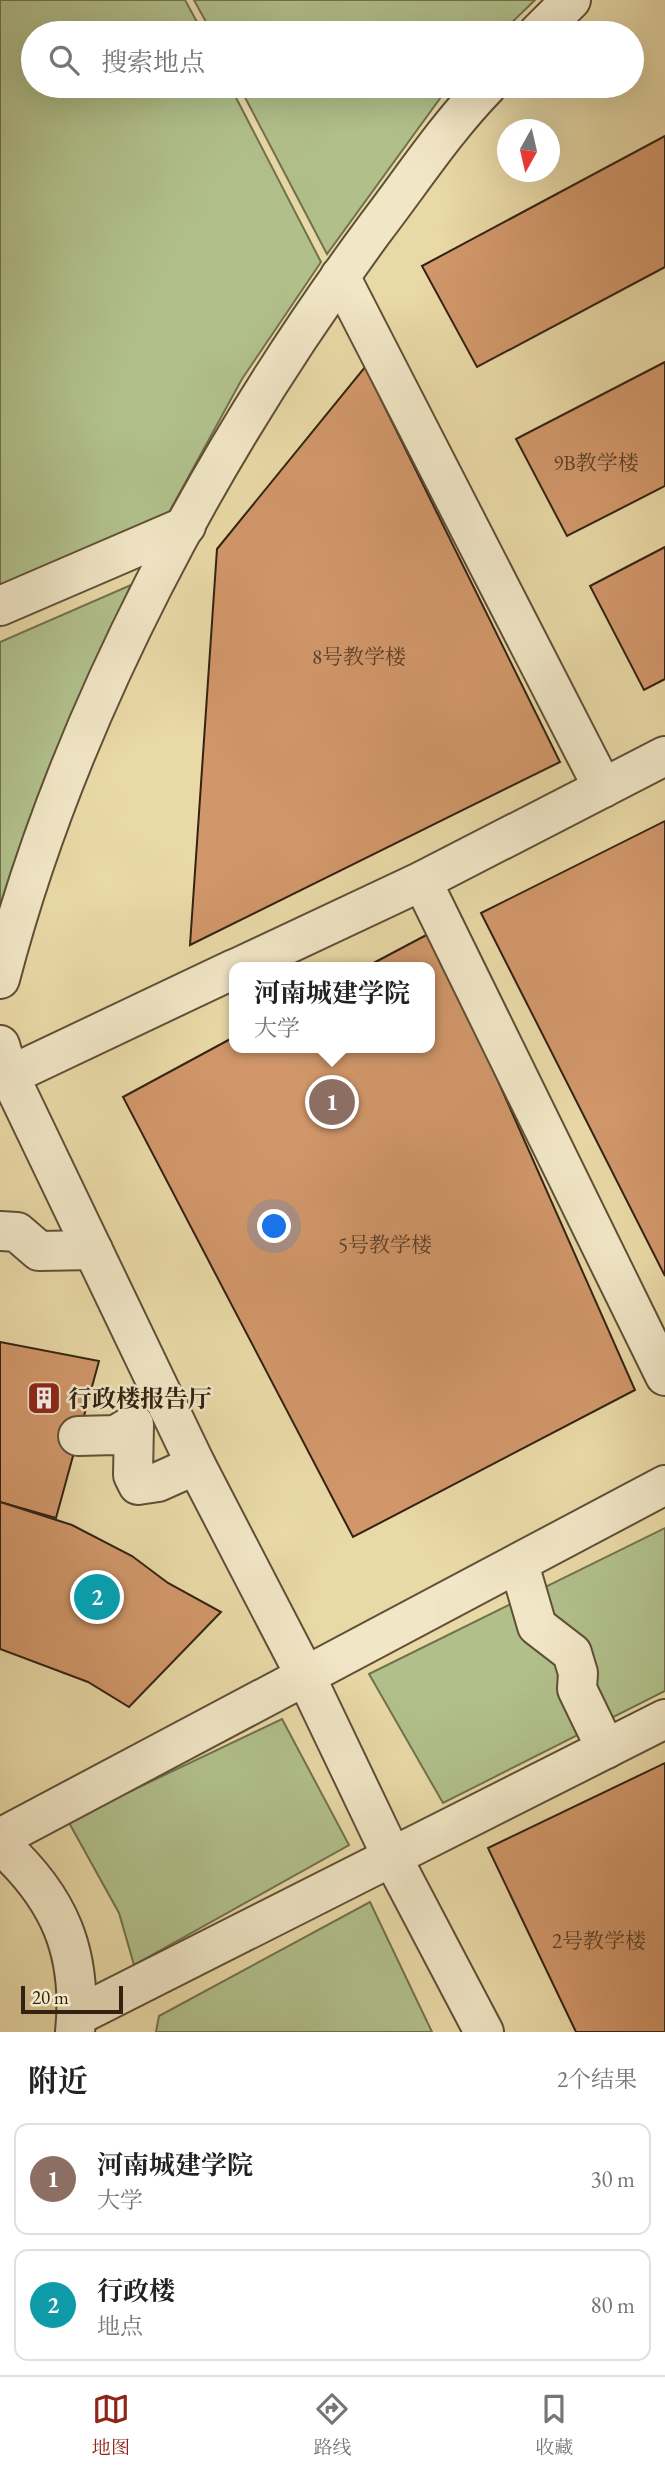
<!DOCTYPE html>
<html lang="zh">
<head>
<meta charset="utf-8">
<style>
  :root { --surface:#fff; --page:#f2f2f2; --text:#222; --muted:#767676; --line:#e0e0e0; --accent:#8f2418 }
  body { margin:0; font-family:"EB Garamond","Noto Serif SC",serif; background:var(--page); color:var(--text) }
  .compass { position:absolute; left:497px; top:119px; width:63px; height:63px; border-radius:50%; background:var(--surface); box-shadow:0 7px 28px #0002; rotate:188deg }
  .scale { position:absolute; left:21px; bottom:18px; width:102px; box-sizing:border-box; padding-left:7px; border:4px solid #332212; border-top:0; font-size:19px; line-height:24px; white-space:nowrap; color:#332212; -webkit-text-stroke:5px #f1e6c6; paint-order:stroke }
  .you { position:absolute; left:275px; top:1227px; width:24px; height:24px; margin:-18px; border:5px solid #fff; border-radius:50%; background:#1a73e8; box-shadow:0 0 0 10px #1a73e833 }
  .badge { display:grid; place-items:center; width:46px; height:46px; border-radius:50%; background:var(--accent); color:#fff; font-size:23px; font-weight:700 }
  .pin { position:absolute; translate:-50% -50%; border:4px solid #fff; box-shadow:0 2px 7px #0006 }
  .popup { position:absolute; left:229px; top:962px; width:206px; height:91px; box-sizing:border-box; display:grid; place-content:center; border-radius:14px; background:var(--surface); filter:drop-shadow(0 2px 5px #0005); font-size:23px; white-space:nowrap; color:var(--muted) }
  .popup b { font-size:26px; color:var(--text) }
  .popup::after { content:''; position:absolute; left:50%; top:100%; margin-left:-14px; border:14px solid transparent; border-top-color:var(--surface) }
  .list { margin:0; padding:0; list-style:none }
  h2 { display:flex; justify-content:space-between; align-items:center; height:91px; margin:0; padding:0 28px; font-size:30px }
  h2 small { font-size:23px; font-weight:400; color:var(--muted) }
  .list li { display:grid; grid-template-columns:46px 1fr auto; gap:21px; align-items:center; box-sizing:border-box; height:112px; margin:0 14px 14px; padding:0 14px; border:2px solid var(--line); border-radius:14px }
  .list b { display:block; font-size:26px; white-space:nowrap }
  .list p { margin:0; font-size:23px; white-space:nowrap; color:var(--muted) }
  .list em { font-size:23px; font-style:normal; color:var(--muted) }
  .icon { flex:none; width:38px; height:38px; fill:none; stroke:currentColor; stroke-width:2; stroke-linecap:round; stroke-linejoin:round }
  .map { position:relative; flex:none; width:665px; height:2032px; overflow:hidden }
  .search { position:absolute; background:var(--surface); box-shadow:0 7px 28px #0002; left:21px; right:21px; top:21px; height:77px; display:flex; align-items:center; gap:18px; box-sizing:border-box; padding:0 24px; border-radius:38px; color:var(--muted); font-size:26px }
  .sheet { height:343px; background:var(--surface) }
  nav { display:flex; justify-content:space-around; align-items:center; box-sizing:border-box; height:98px; border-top:2px solid var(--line); background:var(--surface); font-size:19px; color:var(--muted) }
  nav a { display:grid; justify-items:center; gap:4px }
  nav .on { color:var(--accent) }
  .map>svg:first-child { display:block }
  .green { fill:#b1c08b; stroke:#72714e; stroke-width:2 }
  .building { fill:#d1976a; stroke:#332212; stroke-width:2 }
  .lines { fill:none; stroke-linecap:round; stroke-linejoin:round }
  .minor-casing { stroke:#605037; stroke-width:42 }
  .minor { stroke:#f1e6c6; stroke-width:38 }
  .labels { text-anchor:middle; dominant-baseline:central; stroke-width:5; stroke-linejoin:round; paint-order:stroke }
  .number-label { font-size:21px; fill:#5a3f28 }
  .poi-label { font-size:24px; font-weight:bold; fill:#332212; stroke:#f1e6c6; text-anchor:start }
</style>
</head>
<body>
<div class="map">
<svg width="665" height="2032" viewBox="0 0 665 2032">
  <rect width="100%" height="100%" fill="#e9d9a7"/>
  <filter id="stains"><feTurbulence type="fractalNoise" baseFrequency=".00286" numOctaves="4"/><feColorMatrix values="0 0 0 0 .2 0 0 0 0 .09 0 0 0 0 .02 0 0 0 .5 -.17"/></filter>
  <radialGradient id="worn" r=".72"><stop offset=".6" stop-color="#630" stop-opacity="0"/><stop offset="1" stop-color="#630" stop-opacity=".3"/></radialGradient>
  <g class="green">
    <polygon points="0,0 185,0 203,33 33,33 33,86 230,86 321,262 242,379 167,516 0,586"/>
    <polygon points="194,0 535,0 501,33 212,33"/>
    <polygon points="239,86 449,86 327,254"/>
    <polygon points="131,585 71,718 6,889 0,914 0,642"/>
    <polygon points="665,1528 665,1691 443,1803 369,1674"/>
    <polygon points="282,1719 349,1845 134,1965 119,1913 68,1821"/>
    <polygon points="370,1902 432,2032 156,2032 159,2016"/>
  </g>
  <g class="building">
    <polygon points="665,136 665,267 477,367 422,266"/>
    <polygon points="665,362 665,486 567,536 516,439"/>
    <polygon points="365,367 560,762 190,945 217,549"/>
    <polygon points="665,547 665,679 644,690 590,586"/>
    <polygon points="665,821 665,1276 481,913"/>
    <polygon points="432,932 635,1390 353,1537 123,1097 234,1037 234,1048 430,1048 430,967 366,967"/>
    <polygon points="0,1342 99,1361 56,1518 0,1502"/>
    <polygon points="0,1502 72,1525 132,1556 168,1583 221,1612 129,1707 88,1682 0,1649"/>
    <polygon points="665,1763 665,2032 576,2032 488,1848"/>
  </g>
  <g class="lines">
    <g class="minor-casing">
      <g id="minor">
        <polyline points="538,33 571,0"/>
        <polyline points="340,276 603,788"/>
        <polyline points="0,606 186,526"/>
        <polyline points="422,881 665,1376"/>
        <polyline points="239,967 422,881 665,756"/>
        <path d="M 0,979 C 69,714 214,446 376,227 C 412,180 446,128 487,86"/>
        <polyline points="0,1045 9,1075 196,1465 306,1677 393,1859 484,2032"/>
        <polyline points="0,1080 234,969"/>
        <polyline points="0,1231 17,1232 39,1251 93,1250"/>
        <polyline points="78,1436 116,1435 134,1424 133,1475 138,1485 158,1482 196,1465"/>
        <polyline points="519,1564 537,1626 572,1653 578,1673 577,1689 606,1749"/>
        <polyline points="0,1838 665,1485"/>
        <path d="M 0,1844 C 59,1897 83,1952 75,2032"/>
        <polyline points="77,2016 665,1719"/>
      </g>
    </g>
    <use href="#minor" class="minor"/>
  </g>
  <defs>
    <g id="building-square" transform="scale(1.75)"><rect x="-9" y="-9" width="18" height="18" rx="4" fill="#8f2418" stroke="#f1e6c6"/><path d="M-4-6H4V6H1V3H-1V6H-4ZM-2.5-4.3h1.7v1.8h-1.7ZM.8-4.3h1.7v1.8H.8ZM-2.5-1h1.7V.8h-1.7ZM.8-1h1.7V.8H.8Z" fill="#fff"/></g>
  </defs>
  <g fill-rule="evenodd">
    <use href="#building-square" x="44" y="1398"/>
  </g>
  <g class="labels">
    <g class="number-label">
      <text x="596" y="462">9B教学楼</text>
      <text x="359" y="656">8号教学楼</text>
      <text x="385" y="1244">5号教学楼</text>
      <text x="599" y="1940">2号教学楼</text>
    </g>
    <g class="poi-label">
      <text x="68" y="1398">行政楼报告厅</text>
    </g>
  </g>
  <rect width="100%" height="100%" filter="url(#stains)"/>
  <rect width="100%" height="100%" fill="url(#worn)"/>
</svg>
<svg class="compass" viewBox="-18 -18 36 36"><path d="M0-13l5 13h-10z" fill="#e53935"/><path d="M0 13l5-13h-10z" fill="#767676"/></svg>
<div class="scale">20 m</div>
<div class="you"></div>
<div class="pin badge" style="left:332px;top:1102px;background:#8d6e63">1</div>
<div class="popup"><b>河南城建学院</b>大学</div>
<div class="pin badge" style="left:97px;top:1597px;background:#0f9aa8">2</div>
<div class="search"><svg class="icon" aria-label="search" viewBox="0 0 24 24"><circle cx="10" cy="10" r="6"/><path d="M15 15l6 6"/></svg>搜索地点</div>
</div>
<section class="sheet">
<h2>附近<small>2个结果</small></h2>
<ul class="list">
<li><span class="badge" style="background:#8d6e63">1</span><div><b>河南城建学院</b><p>大学</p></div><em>30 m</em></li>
<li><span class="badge" style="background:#0f9aa8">2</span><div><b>行政楼</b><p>地点</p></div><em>80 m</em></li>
</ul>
</section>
<nav>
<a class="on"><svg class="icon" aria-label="map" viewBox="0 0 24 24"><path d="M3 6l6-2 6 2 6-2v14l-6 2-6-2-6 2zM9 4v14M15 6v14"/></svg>地图</a>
<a><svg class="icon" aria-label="directions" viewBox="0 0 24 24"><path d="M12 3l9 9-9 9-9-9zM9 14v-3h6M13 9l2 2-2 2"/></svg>路线</a>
<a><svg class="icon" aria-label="saved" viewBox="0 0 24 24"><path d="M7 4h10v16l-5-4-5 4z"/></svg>收藏</a>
</nav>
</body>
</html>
